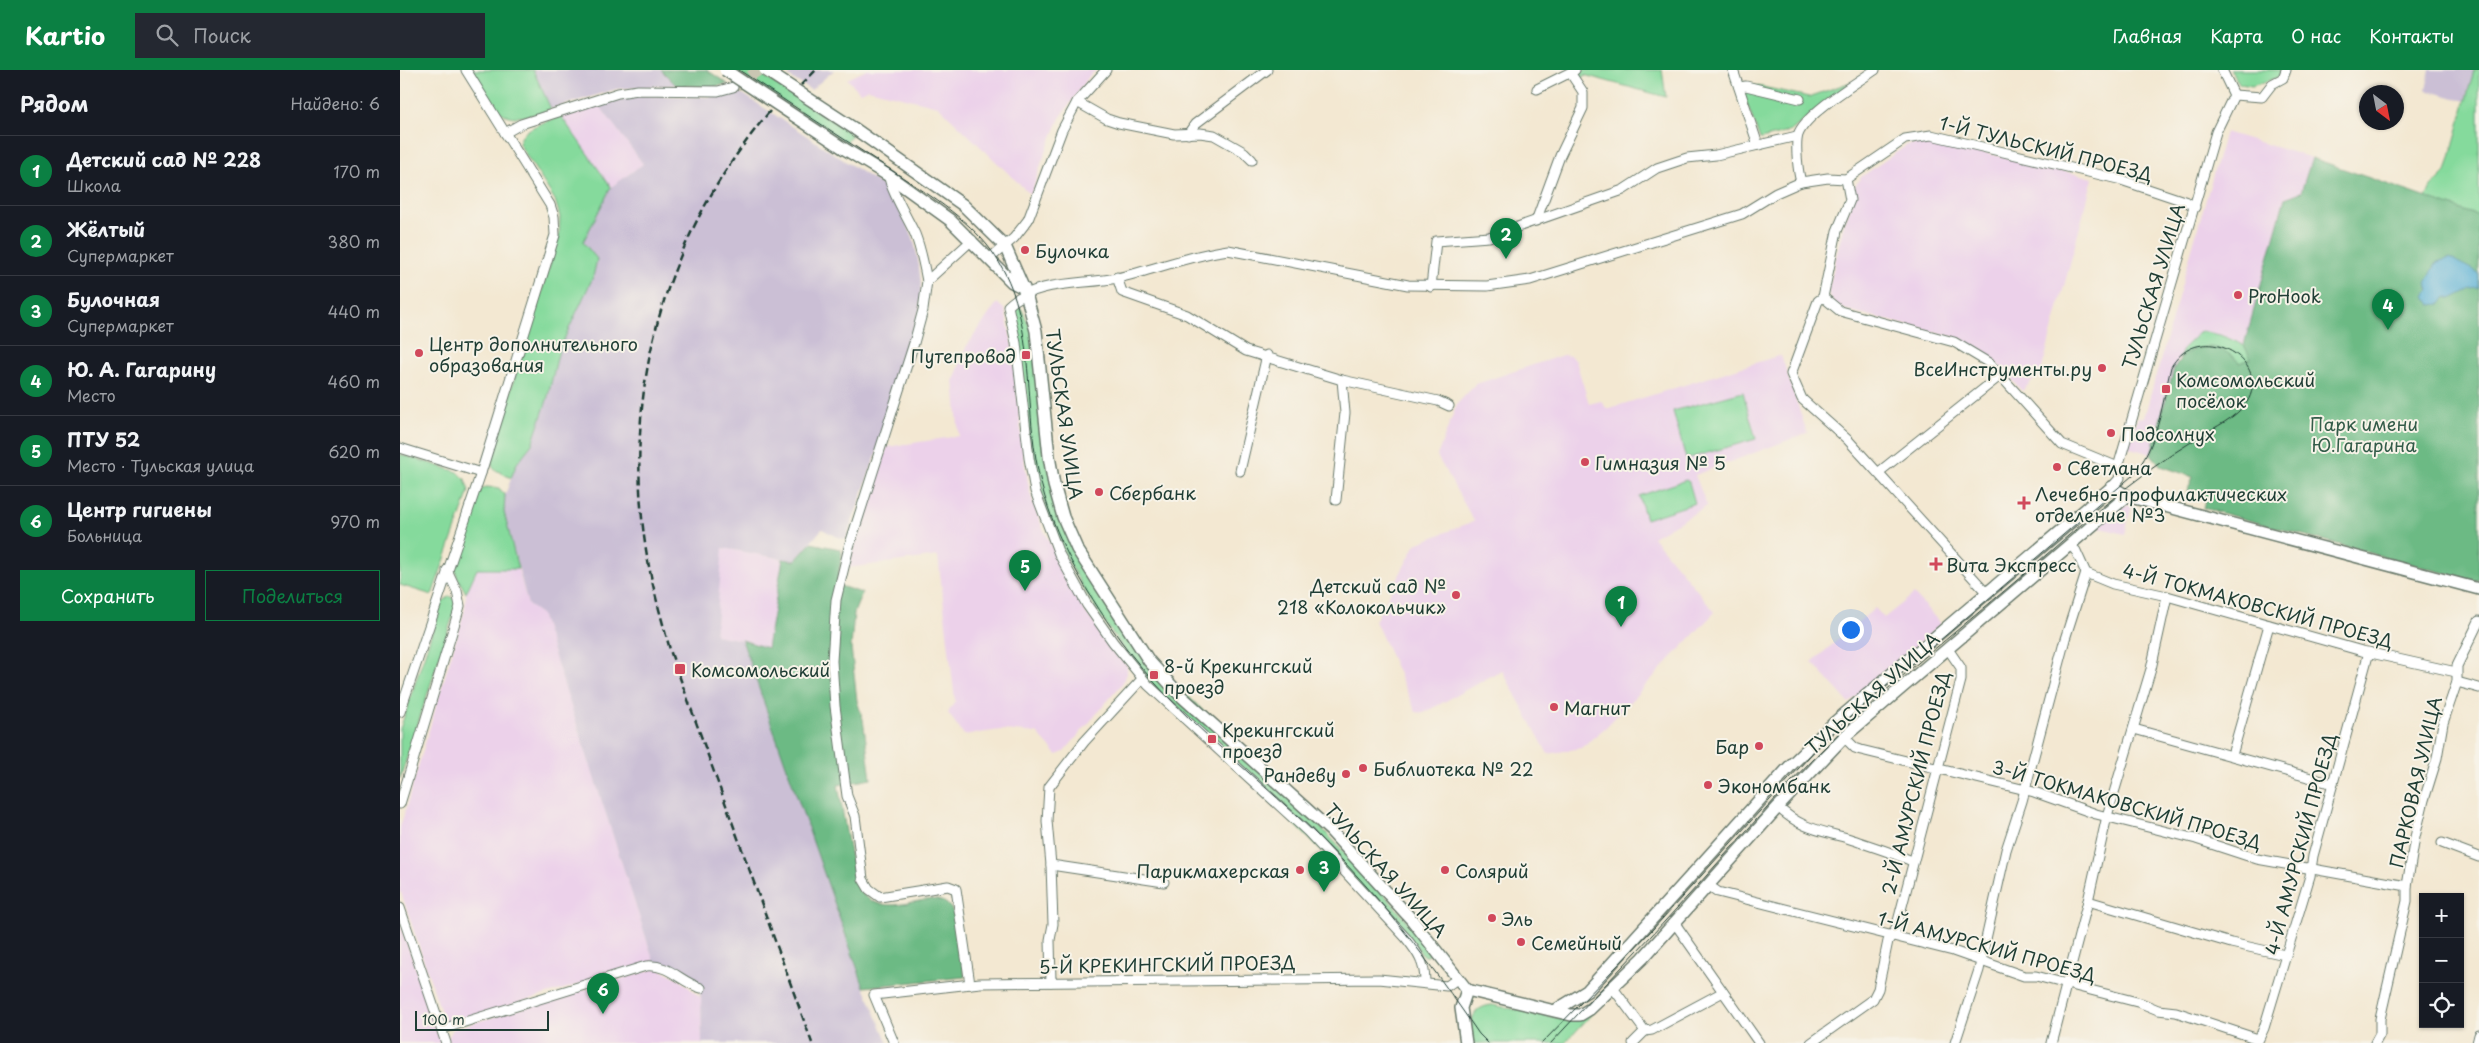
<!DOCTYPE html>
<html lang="ru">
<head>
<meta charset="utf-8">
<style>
  :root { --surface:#171b24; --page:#242831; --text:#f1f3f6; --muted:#9ea1a6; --line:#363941; --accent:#0b8043 }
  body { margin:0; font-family:"Playpen Sans",sans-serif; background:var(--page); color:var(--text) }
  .controls { position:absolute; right:15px; bottom:15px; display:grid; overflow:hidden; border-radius:0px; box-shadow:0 1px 4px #0004 }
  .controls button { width:45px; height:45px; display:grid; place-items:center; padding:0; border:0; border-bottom:1px solid var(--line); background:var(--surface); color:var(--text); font:25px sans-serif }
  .compass { position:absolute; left:1959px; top:15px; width:45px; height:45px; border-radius:50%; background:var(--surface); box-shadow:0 1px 4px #0004; rotate:148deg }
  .scale { position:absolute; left:15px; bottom:12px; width:134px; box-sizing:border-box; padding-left:5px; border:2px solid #1f3d34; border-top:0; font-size:14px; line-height:18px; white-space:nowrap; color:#1f3d34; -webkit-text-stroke:4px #f7f3e8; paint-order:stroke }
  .you { position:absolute; left:1450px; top:559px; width:18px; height:18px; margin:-12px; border:4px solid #fff; border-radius:50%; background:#1a73e8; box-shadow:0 0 0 8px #1a73e833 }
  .badge { display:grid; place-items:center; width:32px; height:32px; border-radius:50%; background:var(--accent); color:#fff; font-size:16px; font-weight:700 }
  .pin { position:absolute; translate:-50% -41px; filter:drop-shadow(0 1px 2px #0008) }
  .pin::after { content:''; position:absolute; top:26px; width:18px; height:15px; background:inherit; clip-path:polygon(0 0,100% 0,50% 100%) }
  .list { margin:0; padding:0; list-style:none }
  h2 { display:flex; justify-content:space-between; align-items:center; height:65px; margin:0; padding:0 20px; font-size:21px }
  h2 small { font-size:16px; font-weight:400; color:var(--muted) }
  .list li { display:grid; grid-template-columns:32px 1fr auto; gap:15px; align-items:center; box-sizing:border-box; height:70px; padding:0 20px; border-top:1px solid var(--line) }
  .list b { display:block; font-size:19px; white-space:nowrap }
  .list p { margin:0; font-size:16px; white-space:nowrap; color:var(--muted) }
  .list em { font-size:16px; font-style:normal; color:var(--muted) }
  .actions { display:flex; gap:10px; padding:15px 20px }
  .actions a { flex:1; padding:11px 0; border:1px solid var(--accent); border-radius:0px; text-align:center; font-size:18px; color:var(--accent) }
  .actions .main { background:var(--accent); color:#fff }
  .icon { flex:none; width:28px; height:28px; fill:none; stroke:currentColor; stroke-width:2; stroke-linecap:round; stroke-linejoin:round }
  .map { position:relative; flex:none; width:2079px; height:973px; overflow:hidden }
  header { display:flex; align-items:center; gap:30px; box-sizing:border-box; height:70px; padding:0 25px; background:var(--accent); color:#fff }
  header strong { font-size:24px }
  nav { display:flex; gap:28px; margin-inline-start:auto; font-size:18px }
  .search { width:350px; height:45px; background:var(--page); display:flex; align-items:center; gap:12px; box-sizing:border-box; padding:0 18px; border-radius:0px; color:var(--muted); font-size:19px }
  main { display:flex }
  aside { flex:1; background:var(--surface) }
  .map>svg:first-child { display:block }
  .built { fill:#ecd1ea }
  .industrial { fill:#cbbfd5 }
  .green { fill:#85da9c; stroke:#528c68 }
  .forest { fill:#6cba84; stroke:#467c5c }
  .water { fill:#58b0d5; stroke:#3c7684 }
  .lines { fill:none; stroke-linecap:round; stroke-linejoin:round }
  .tertiary-tunnel { stroke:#c9c6b2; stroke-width:11; stroke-dasharray:11 5.5; stroke-linecap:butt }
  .minor-casing { stroke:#69796b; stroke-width:11 }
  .tertiary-casing { stroke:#69796b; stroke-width:14 }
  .minor { stroke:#fff; stroke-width:9 }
  .tertiary { stroke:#fff; stroke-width:11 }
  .tram { stroke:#1f3d34; stroke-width:1 }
  .rail { stroke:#1f3d34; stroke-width:2.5; stroke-dasharray:8 4; stroke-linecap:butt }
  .tertiary-bridge-casing { stroke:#69796b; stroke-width:14; stroke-linecap:butt }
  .tertiary-bridge { stroke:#fff; stroke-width:11 }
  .poi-dot { fill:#d1495b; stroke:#f7f3e8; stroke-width:2 }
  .labels { text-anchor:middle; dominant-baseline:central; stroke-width:4; stroke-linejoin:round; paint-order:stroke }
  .street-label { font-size:18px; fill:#1f3d34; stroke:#f7f3e8 }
  .poi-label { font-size:18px; fill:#1f3d34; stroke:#f7f3e8; text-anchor:start }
  .park-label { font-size:18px; fill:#335c49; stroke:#f7f3e8 }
</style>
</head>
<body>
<header>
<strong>Kartio</strong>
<div class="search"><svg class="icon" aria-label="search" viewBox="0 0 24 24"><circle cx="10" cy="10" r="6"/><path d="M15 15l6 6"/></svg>Поиск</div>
<nav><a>Главная</a><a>Карта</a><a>О нас</a><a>Контакты</a></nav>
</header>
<main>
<aside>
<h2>Рядом<small>Найдено: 6</small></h2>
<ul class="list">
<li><span class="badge">1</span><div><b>Детский сад № 228</b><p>Школа</p></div><em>170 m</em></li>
<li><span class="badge">2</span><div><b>Жёлтый</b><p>Супермаркет</p></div><em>380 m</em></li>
<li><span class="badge">3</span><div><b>Булочная</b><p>Супермаркет</p></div><em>440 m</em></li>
<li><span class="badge">4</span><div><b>Ю. А. Гагарину</b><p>Место</p></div><em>460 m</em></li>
<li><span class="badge">5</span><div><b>ПТУ 52</b><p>Место · Тульская улица</p></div><em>620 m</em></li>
<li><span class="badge">6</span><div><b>Центр гигиены</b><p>Больница</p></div><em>970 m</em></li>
</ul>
<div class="actions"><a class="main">Сохранить</a><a>Поделиться</a></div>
</aside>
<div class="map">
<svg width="2079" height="973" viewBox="0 0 2079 973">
  <rect width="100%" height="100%" fill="#f7f3e8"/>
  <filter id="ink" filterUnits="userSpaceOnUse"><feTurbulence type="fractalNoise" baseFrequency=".02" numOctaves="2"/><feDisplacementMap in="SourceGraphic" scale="10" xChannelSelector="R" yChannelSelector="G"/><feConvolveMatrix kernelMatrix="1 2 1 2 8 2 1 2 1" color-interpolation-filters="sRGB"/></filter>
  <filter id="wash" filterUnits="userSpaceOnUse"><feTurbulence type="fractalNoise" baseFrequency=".0096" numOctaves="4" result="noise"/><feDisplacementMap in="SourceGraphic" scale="20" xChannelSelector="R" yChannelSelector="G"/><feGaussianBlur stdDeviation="1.12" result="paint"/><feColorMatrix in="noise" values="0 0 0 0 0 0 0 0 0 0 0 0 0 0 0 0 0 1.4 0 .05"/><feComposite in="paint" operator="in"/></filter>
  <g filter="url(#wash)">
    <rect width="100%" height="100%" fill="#f3e8d2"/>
    <g class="built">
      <polygon points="467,0 697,0 690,5 660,48 642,91 631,125 538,36 468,19 460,22 447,9"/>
      <polygon points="199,35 243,94 211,117 161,46"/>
      <polygon points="1825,62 1912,88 1901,122 1885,128 1844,275 1820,265 1784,277 1774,298 1751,384 1727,377 1738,347 1744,348"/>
      <polygon points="1531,70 1693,108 1641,302 1622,321 1594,290 1557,268 1440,238 1433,232 1428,223 1443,157 1453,130 1454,117 1461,107 1507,75"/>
      <polygon points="597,233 605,240 612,274 624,389 630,423 642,457 684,540 727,595 727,604 722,614 664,682 657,685 637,663 601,660 564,665 548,643 555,631 538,486 447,498 487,377 559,366 554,311 566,277"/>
      <polygon points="1163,285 1170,286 1176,291 1189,334 1201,331 1207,339 1381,285 1407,363 1295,405 1307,436 1253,467 1315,542 1206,657 1181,678 1148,684 1102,600 1024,643 1016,642 975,551 1016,474 1074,451 1037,386 1057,334 1076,314"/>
      <polygon points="1732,434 1725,464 1696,457 1721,436"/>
      <polygon points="322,478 383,489 367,579 342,570 315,565"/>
      <polygon points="77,499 118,499 128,535 141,544 254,892 47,954 44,951 0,819 0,758 65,539 66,523"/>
      <polygon points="1514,524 1541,554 1449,633 1412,592 1475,538 1484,548"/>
      <polygon points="0,853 41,973 0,973"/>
      <polygon points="257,898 278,908 301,928 302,973 50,973 48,968 53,959"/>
    </g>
    <g class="industrial">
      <polygon points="133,0 261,0 276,15 217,19 151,39"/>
      <polygon points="395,0 434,0 411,20 388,6"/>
      <polygon points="2030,0 2074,0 2065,31 2026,20"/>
      <polygon points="337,20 483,116 495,131 513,167 518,189 521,213 520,239 477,382 446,469 437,467 422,459 395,491 323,478 315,565 342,570 464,917 488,973 302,973 301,928 297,915 283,901 254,892 141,544 128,535 104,442 105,425 117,393 132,374 147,330 159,280 193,207 197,189 183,172 211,117 243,94 199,35 239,25 309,27"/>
    </g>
    <g class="green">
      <path d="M 71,0 L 133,0 L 151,39 C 97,58 98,42 71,0 Z"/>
      <polygon points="334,0 354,0 452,64 446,73"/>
      <polygon points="1181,0 1262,0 1266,27 1184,5 1180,11 1176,4"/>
      <polygon points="1830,0 1881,0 1879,7 1852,16 1840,14"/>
      <polygon points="2074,0 2079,0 2079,146 2026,128 2031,117 2046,102"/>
      <polygon points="1339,12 1409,27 1451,12 1391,61 1362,69 1360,69"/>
      <path d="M 161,46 L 211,117 L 183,172 L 197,189 L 193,207 L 159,280 L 147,330 L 132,374 L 117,393 L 111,408 L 94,399 L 89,389 L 159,166 L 160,147 L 155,130 L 119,74 C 121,57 147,52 161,46 Z"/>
      <path d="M 615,235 L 621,238 L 632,261 L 645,387 L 673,480 L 700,526 L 726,565 L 917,753 L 993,834 L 1028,878 L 1030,883 L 1027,886 L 1023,886 L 1009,867 L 746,608 C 694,542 648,471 632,388 C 623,338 625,287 612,237 Z"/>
      <polygon points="1801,261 1820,265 1844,275 1852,289 1839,293 1833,286 1792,279 1779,289 1784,277"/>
      <polygon points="1343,322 1356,369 1286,389 1273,341"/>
      <polygon points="0,384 58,402 65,409 69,421 32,525 0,515"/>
      <polygon points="1286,410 1289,412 1295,433 1246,449 1239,426"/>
      <polygon points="86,417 99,418 105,425 104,442 118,499 77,499 66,523 57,507 54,495 77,422"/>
      <polygon points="50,526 54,529 56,536 0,709 0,659 42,532"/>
      <path d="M 1092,935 L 1165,949 L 1193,943 L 1165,973 L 1072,973 C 1069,955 1070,937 1092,935 Z"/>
    </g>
    <g class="forest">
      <polygon points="261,0 307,0 328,14 312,17 276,15"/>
      <path d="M 1912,88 L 2079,146 L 2079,510 L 2074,511 L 1803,438 L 1806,426 L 1787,421 L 1793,407 L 1761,396 L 1751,384 L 1774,298 C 1789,272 1820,270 1839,293 L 1851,289 L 1844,275 L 1885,128 L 1901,122 Z"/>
      <path d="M 411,473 L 440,479 L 442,483 L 437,515 L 462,523 L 454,543 L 451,577 L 457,631 L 463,649 L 471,709 L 438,715 C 441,731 454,812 459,820 C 490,859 541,804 555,847 C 562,865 562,888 565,907 L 464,917 L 342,570 L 367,578 L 383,489 L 395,491 Z"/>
    </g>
    <polygon class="water" points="2050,188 2079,203 2079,218 2071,219 2051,229 2046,227 2041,234 2031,235 2025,226 2029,220 2026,213 2037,192"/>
  </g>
  <g filter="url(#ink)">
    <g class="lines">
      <polyline class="tertiary-tunnel" points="336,16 359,0"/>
      <g class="minor-casing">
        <g id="minor">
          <polyline points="1333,0 1358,75"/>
          <polyline points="1822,0 1834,25"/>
          <polyline points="1339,17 1346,16 1400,29"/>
          <polyline points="1137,19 1175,0"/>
          <polyline points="1834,25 1862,27 1872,14 1883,8 1886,0"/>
          <polyline points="677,32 707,49 719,53 774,64 800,63 814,65 844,82 852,90"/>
          <polyline points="105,63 121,54 218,23 238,20 318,21 333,17"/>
          <polyline points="788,64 795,54 867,0"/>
          <path d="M 489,106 C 489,117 509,151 515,164 C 521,179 524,195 527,211"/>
          <polyline points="1446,109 1450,130 1437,161 1423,227 1418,231 1391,304 1402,329 1448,370 1586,522"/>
          <path d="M 1401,112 C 1398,102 1395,75 1398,65 C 1405,44 1456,13 1475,0"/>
          <polyline points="1136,151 1160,86 1183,38 1183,22 1171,4"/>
          <polyline points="589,189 614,168 628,150 662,60 677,32 706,0"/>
          <polyline points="717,207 722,222 787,245 846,281 942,310 1038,331 1049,336"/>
          <polyline points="1031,217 1036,171 1089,167 1223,120 1257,98 1287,88 1316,85 1397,66"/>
          <polyline points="1423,227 1440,241 1554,272 1589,293 1662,374 1718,397"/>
          <polyline points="0,378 81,403"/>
          <polyline points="840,401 867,285"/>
          <polyline points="1479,402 1601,305"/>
          <polyline points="1712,417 1720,408 1718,397 1816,62 1834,25"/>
          <polyline points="936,430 945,343 942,310"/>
          <polyline points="1670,475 1676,481 1686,503 1713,514 1767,526 1962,581 2056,602"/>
          <polyline points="2057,612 2079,618"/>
          <polyline points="0,642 81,403 155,165 154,147 150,135 66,0"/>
          <polyline points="1734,659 1933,714"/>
          <polyline points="1444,667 1455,678 1461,680 1634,722 1696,744 1796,769 1857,789 2007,816"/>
          <polyline points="1832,685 1869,555"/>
          <polyline points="0,734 60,536 57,521 47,500"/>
          <path d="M 1378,737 C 1400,758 1418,760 1447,768 C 1468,775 1491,782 1512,791"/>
          <polyline points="2042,773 2079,787"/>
          <polyline points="651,795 764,812"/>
          <polyline points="1308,815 1318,822 1553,881 1624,906 1636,906 1741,933 1758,940 1776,942 1858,969"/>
          <polyline points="1688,831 1831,873 1885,885"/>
          <polyline points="0,838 46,973"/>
          <polyline points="1274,852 1359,973"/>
          <polyline points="651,912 650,870 653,854 651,795 647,751 649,717 684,672 742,609"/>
          <path d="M 1025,912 C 1025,893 1018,883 1006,868 L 908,762 L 748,615 L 713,572 L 687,535 L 659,484 L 635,421 L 629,388 L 616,273 L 608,236 C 634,210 683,215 717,208 C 754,200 790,185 828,180 L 1008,215 L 1087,216 L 1130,210 L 1342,144 L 1376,123 L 1401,112 L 1428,108 L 1446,109 L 1505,69 L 1531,65 L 1718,109 L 1787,132 L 1795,137"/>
          <polyline points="570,914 556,819 548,816 480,827 469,819 463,809 455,746 447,726 435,636 432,591 436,530 449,477 514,273 523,240 527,211 572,170"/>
          <polyline points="1213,918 1245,961 1233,973"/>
          <path d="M 42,959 L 246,896 C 270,894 280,912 301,918"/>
          <polyline points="1245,961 1252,960 1323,922"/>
          <polyline points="494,973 474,925 580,913 979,909 1047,916 1057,909"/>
          <polyline points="1411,973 1473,929 1478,919 1488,871 1496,859 1561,610 1561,598 1548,579"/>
          <polyline points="1555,973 1579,900 1606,780 1622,731 1665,569 1686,503"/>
          <polyline points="1651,973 1688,831 1707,746 1751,599 1767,526"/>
          <polyline points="1857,973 1864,958 1910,806 1913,786 1969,582"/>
          <polyline points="1975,973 1980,964 1980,949 2007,831 2007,816 2015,767 2024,730 2037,688 2043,653 2057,612 2057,596 2079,551"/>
          <polyline points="2077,973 2079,965"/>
        </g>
      </g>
      <g class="tertiary-casing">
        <g id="tertiary">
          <polyline points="455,59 563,135 605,176 626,224 636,261 649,386 654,415 663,447 677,479 749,591 780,625 931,761 1012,850 1067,920 1171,945 1180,945 1190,939 1243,888 1378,737 1444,667 1727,426"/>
          <polyline points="443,78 489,106 550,150 612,212 624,218"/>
          <polyline points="1156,940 1187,921 1391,695 1435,652 1712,417 1727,426 2079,519"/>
          <polyline points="1066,973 1061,938 1067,920"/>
        </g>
      </g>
      <use href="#minor" class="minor"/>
      <use href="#tertiary" class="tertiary"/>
      <g class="tram">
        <path d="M 339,0 C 386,31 434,63 482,94 C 518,118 560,142 587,175 C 636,236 624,317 636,389 C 647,456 682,517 721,571 C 774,645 850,700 915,763 C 979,824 1029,891 1079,964 L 1088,973"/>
        <path d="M 1142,973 L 1253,859 L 1428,666 L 1732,406 C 1758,377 1762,334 1771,297 C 1800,247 1873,291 1847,332 C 1836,348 1815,357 1799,367 C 1732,408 1675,460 1616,511 C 1554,564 1489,614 1431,671 C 1385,716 1342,766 1299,814 C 1250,868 1200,920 1151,973"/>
      </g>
      <g class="rail">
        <polyline points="401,15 416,0"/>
        <path d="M 370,41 C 268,163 224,307 244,466 C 249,505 260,544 271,583 L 412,973"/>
      </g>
      <g class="tertiary-bridge-casing">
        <g id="tertiary-bridge">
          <polyline points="325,0 443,78"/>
          <polyline points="365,0 455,59"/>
        </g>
      </g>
      <use href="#tertiary-bridge" class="tertiary-bridge"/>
    </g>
  </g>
  <g class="poi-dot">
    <circle cx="625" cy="180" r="5"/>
    <circle cx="1838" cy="225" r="5"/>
    <circle cx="19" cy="283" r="5"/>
    <rect x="621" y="280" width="10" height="10" rx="2.5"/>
    <circle cx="1702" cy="298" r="5"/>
    <rect x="1761" y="314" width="10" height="10" rx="2.5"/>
    <circle cx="1711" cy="363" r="5"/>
    <circle cx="1185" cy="392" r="5"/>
    <circle cx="1657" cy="397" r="5"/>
    <circle cx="699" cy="422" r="5"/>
    <path d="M1621.5 425.5h5v5h5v5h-5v5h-5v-5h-5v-5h5z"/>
    <path d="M1533.5 486.5h5v5h5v5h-5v5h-5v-5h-5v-5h5z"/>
    <circle cx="1056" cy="525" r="5"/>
    <rect x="274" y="593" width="12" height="12" rx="2.5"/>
    <rect x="749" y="600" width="10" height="10" rx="2.5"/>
    <circle cx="1154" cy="637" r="5"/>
    <rect x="807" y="664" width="10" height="10" rx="2.5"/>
    <circle cx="1359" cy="676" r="5"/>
    <circle cx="963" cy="698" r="5"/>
    <circle cx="946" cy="704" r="5"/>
    <circle cx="1308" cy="715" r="5"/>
    <circle cx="900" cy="800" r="5"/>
    <circle cx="1045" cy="800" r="5"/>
    <circle cx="1092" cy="848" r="5"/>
    <circle cx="1121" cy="872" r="5"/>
  </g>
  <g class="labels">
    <g class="street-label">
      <text transform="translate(1646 78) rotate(14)">1-Й ТУЛЬСКИЙ ПРОЕЗД</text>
      <text transform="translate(1753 216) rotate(-73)">ТУЛЬСКАЯ УЛИЦА</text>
      <text transform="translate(665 344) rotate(82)">ТУЛЬСКАЯ УЛИЦА</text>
      <text transform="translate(1858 535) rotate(15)">4-Й ТОКМАКОВСКИЙ ПРОЕЗД</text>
      <text transform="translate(1472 623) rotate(-42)">ТУЛЬСКАЯ УЛИЦА</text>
      <text transform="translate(2015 712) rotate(-77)">ПАРКОВАЯ УЛИЦА</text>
      <text transform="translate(1515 713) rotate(-76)">2-Й АМУРСКИЙ ПРОЕЗД</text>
      <text transform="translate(1727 734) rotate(16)">3-Й ТОКМАКОВСКИЙ ПРОЕЗД</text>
      <text transform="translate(1900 774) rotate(-75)">4-Й АМУРСКИЙ ПРОЕЗД</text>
      <text transform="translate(986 800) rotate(48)">ТУЛЬСКАЯ УЛИЦА</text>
      <text transform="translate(1587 876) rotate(15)">1-Й АМУРСКИЙ ПРОЕЗД</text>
      <text transform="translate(767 894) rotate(-1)">5-Й КРЕКИНГСКИЙ ПРОЕЗД</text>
    </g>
    <g class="poi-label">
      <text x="635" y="180">Булочка</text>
      <text x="1848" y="225">ProHook</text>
      <text x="29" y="273">Центр дополнительного<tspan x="29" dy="21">образования</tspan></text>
      <text x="616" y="285" text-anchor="end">Путепровод</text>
      <text x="1692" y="298" text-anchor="end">ВсеИнструменты.ру</text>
      <text x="1776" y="309">Комсомольский<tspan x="1776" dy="21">посёлок</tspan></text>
      <text x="1721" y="363">Подсолнух</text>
      <text x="1195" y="392">Гимназия № 5</text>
      <text x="1667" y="397">Светлана</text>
      <text x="709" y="422">Сбербанк</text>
      <text x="1635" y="423">Лечебно-профилактических<tspan x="1635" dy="21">отделение №3</tspan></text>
      <text x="1546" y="494">Вита Экспресс</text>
      <text x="1046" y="515" text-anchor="end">Детский сад №<tspan x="1046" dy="21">218 «Колокольчик»</tspan></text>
      <text x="764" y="595">8-й Крекингский<tspan x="764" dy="21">проезд</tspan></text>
      <text x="291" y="599">Комсомольский</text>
      <text x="1164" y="637">Магнит</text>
      <text x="822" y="659">Крекингский<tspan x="822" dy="21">проезд</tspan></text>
      <text x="1349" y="676" text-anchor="end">Бар</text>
      <text x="973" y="698">Библиотека № 22</text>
      <text x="936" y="704" text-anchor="end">Рандеву</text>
      <text x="1318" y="715">Экономбанк</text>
      <text x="890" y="800" text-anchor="end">Парикмахерская</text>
      <text x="1055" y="800">Солярий</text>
      <text x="1102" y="848">Эль</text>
      <text x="1131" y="872">Семейный</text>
    </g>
    <g class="park-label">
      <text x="1964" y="353">Парк имени<tspan x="1964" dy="21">Ю.Гагарина</tspan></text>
    </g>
  </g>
</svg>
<div class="controls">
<button>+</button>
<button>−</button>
<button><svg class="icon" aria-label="locate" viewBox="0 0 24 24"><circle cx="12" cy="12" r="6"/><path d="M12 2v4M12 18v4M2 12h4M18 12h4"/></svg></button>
</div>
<svg class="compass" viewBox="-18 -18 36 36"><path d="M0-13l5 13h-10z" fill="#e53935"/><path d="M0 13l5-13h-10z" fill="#9ea1a6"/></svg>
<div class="scale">100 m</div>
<div class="you"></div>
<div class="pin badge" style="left:1221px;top:557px">1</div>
<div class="pin badge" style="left:1106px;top:189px">2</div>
<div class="pin badge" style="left:924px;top:822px">3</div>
<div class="pin badge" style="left:1988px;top:260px">4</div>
<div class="pin badge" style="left:625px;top:521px">5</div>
<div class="pin badge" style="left:203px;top:944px">6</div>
</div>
</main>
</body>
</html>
